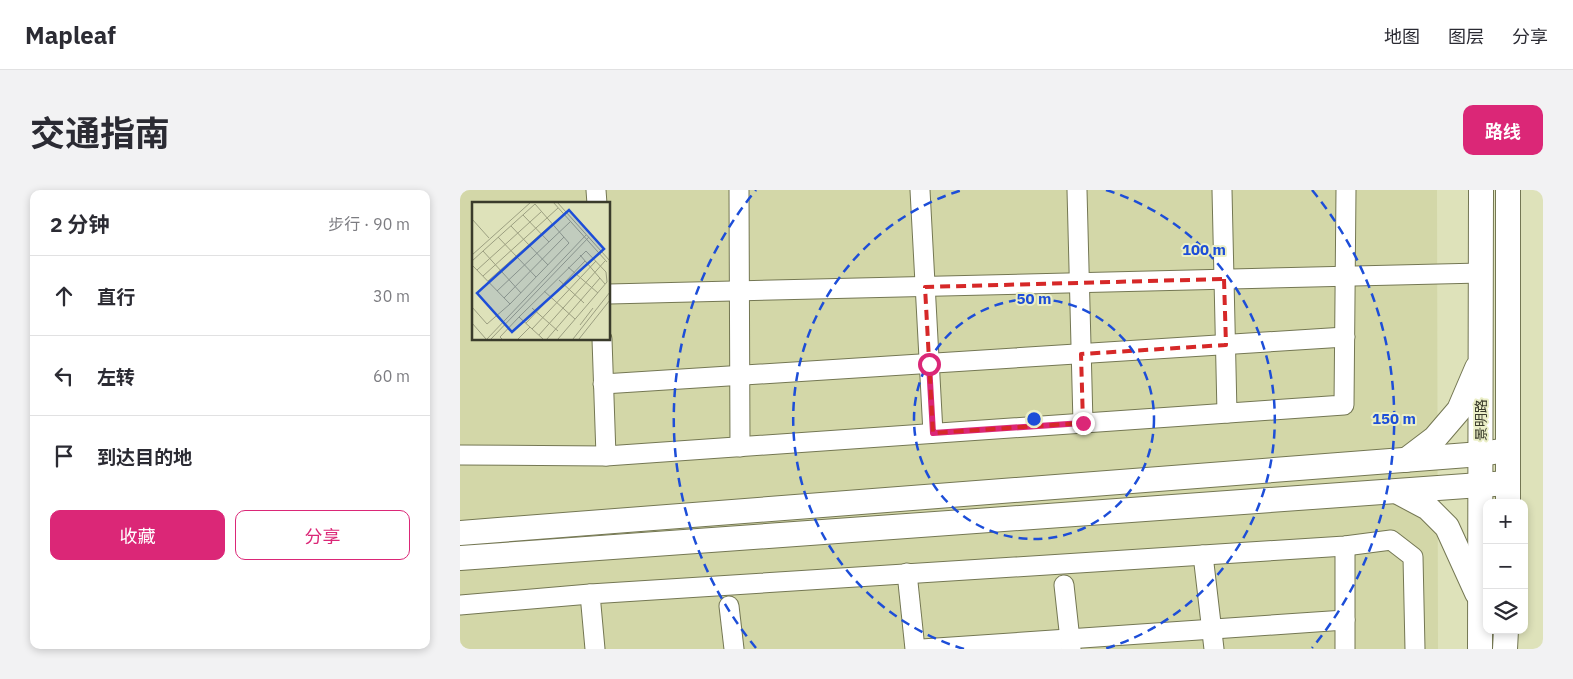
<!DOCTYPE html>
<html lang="zh">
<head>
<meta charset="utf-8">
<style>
  :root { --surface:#fff; --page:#f2f2f3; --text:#2b2b33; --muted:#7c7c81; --line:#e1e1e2; --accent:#db2777 }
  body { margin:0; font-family:"IBM Plex Sans","Noto Sans SC",sans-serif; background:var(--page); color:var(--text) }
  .controls { position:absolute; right:15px; bottom:15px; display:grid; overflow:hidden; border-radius:10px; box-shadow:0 2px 8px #0003 }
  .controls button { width:45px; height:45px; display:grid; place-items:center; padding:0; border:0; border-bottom:1px solid var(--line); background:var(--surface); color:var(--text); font:25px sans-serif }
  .stop { position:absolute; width:15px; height:15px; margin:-11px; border:4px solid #db2777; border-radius:50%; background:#fff }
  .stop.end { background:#db2777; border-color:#fff; box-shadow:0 1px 5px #0008 }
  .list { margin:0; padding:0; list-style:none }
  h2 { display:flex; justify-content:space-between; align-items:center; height:65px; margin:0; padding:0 20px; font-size:21px }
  h2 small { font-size:16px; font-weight:400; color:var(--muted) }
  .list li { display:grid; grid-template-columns:32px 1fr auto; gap:15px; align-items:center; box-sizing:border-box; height:80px; padding:0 20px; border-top:1px solid var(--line) }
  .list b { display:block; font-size:19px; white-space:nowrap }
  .list em { font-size:16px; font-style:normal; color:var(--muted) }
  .actions { display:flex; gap:10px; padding:15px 20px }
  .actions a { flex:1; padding:11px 0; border:1px solid var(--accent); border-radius:10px; text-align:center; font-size:18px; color:var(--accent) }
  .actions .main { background:var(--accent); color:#fff }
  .icon { flex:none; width:28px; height:28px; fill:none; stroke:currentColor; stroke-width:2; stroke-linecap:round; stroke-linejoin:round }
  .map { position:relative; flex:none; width:1083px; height:459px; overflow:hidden; border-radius:10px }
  header { display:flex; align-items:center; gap:30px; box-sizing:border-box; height:70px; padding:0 25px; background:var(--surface); border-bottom:1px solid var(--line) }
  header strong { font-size:24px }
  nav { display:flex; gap:28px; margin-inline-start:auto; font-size:18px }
  .intro { display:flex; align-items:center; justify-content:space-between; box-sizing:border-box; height:120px; padding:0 30px }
  h1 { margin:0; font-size:35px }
  .button { padding:12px 22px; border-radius:10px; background:var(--accent); color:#fff; font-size:18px; font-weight:700 }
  main { display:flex; gap:30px; padding:0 30px }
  aside { flex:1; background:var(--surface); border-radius:10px; box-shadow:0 2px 8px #0003 }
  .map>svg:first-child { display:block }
  .built { fill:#d3d7a8; fill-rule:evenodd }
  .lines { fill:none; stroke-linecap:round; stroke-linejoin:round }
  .minor-casing { stroke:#747753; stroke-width:21 }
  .tertiary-casing { stroke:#747753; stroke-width:26 }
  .minor { stroke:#fff; stroke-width:19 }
  .tertiary { stroke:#fff; stroke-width:24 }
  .route { stroke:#db2777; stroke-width:6 }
  .marked { fill:none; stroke:#d62828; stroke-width:4; stroke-dasharray:10 6; stroke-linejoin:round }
  .ring { fill:none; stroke:#1d4ed8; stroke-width:2.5; stroke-dasharray:9 6 }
  .labels { text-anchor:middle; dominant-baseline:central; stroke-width:4; stroke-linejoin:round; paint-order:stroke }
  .street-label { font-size:14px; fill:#3a3b2b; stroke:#ebefc7 }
  .inset-road { fill:none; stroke:#9c9f81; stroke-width:1 }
  .view { fill:#1d4ed8; fill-opacity:0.15; stroke:#1d4ed8; stroke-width:2.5 }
  .inset-edge { fill:none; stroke:#3a3b2b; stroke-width:2.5 }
  .centre { fill:#1d4ed8; stroke:#ebefc7; stroke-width:2.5 }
  .ring-label { font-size:15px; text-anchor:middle; font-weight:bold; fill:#1d4ed8; stroke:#ebefc7; stroke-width:4; stroke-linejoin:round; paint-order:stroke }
</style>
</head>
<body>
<header>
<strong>Mapleaf</strong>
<nav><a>地图</a><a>图层</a><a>分享</a></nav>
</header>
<div class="intro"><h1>交通指南</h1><a class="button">路线</a></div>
<main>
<aside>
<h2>2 分钟<small>步行 · 90 m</small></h2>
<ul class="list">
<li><svg class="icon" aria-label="ahead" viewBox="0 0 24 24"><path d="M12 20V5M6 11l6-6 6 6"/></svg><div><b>直行</b></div><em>30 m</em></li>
<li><svg class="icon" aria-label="left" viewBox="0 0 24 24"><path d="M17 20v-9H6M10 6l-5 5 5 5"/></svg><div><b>左转</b></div><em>60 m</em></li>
<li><svg class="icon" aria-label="arrive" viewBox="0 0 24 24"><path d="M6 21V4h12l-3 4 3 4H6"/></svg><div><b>到达目的地</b></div></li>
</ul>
<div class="actions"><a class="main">收藏</a><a>分享</a></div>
</aside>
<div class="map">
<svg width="1083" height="459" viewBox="0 0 1083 459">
  <rect width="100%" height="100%" fill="#dee2ba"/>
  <path class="built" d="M 0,0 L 977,0 L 978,459 L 0,459 ZM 14,14 L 149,14 L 149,149 L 14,149 Z"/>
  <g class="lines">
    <g class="minor-casing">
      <g id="minor">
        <polyline points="136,0 137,14"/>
        <polyline points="279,0 280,257"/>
        <polyline points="460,0 473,243"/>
        <polyline points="617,0 623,233"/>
        <polyline points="762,0 767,223"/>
        <polyline points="149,104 1021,83"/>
        <polyline points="142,149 146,266 884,215 886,0"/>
        <polyline points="143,194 885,147"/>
        <polyline points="0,265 146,266"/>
        <polyline points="743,365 754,459"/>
        <polyline points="447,383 455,459"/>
        <polyline points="604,395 611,459"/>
        <polyline points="0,415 130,404"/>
        <polyline points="269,416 274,459"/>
        <polyline points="135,459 130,404 885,356 931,350 953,367 955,459"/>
        <polyline points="462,459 885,430"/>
        <polyline points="885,459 885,356"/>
      </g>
    </g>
    <g class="tertiary-casing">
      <g id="tertiary">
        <polyline points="946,270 975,248 999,220 1017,178"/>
        <polyline points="938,302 968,318 987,337 1017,403"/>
        <polyline points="1048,313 1048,0"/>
        <polyline points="0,343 1021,264 1047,260"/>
        <polyline points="0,368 1048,293"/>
        <polyline points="1020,459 1021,0"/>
        <polyline points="1045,459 1046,440"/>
      </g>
    </g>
    <use href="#minor" class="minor"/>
    <use href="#tertiary" class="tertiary"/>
  </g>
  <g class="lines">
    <polyline class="route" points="469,174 473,243 623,233"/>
  </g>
  <path class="marked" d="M 764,89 L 766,155 L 621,164 L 623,233 L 473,243 L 465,97 Z"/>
  <g class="ring">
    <circle cx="574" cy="229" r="120"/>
    <path d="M504 459A240 240 0 0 1 502 0M646 0A240 240 0 0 1 644 459"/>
    <path d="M296 458A360 360 0 0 1 296 0M852 0A360 360 0 0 1 852 458"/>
  </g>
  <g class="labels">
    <g class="street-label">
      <text transform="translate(1021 230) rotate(-90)">景明路</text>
    </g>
  </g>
  <g transform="translate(12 12)">
    <rect width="138" height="138" fill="#dee2ba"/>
    <path class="inset-road" d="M 81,0 L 135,60M 85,0 L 138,59M 51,13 L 77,40M 0,17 L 17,36M 39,24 L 76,63M 26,35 L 64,75M 11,49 L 49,91M 0,53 L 59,0M 108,53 L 133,82M 0,59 L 63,2 L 97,41 L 38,102 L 0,63M 96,65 L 126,91M 5,68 L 69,10M 11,74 L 86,6M 87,78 L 112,101M 16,79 L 80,22M 25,89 L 98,20M 72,89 L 103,117M 32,96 L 92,35M 0,105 L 15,122 L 38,102M 60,106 L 86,129M 0,121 L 14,137M 54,121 L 113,59M 108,123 L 121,106M 60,127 L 124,59M 67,133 L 133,59M 15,137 L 114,33M 19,137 L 117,35M 30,137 L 28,135 L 47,115M 46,137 L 58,125M 71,137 L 47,115 L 114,49 L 134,70 L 135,80 L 86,137M 75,137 L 128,76M 101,137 L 138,90M 107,137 L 138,98"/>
    <path class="view" d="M 97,8 L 132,47 L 40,130 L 5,91 Z"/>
    <rect width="138" height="138" class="inset-edge"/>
  </g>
  <circle cx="574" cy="229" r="8" class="centre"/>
  <g class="ring-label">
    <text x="744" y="65">100 m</text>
    <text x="574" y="114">50 m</text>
    <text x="934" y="234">150 m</text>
  </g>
</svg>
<div class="controls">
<button>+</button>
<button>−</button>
<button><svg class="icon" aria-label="layers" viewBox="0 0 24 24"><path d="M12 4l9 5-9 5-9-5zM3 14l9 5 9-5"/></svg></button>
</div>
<div class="stop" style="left:469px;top:174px"></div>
<div class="stop end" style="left:623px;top:233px"></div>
</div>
</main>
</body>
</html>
